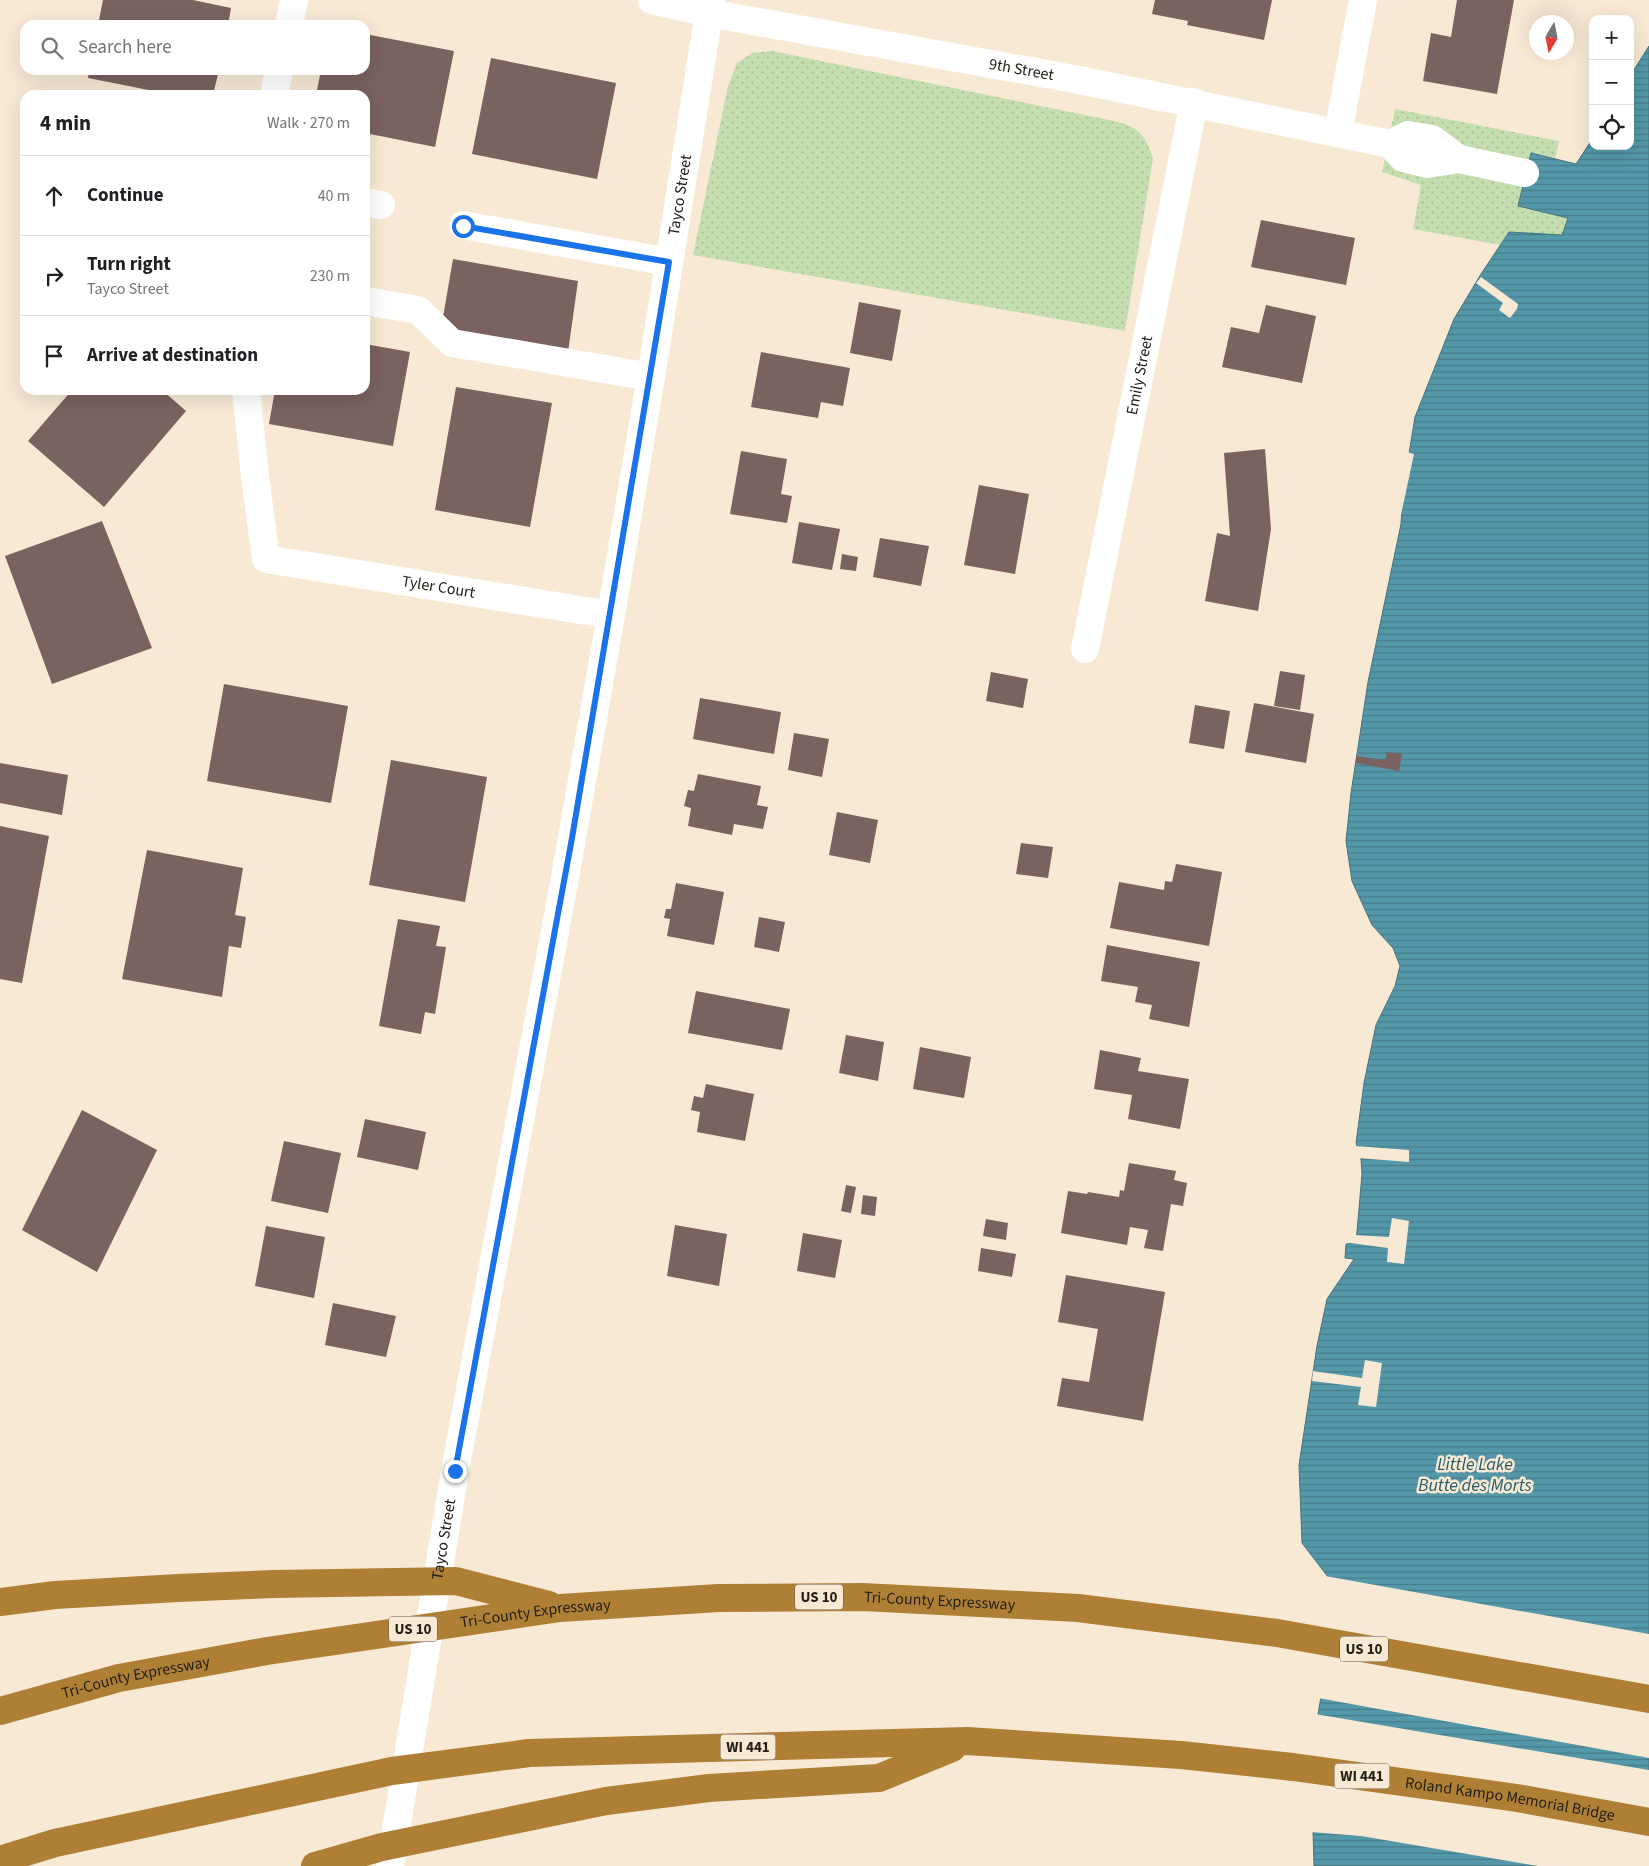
<!DOCTYPE html>
<html lang="en">
<head>
<meta charset="utf-8">
<style>
  :root { --surface:#fff; --page:#f6f6f6; --text:#202124; --muted:#757577; --line:#e0e0e0 }
  body { margin:0; font-family:"Source Sans 3",sans-serif; background:var(--page); color:var(--text) }
  .controls { position:absolute; right:15px; top:15px; display:grid; overflow:hidden; border-radius:10px; box-shadow:0 5px 20px #0002 }
  .controls button { width:45px; height:45px; display:grid; place-items:center; padding:0; border:0; border-bottom:1px solid var(--line); background:var(--surface); color:var(--text); font:25px sans-serif }
  .compass { position:absolute; left:1529px; top:15px; width:45px; height:45px; border-radius:50%; background:var(--surface); box-shadow:0 5px 20px #0002; rotate:190deg }
  .stop { position:absolute; width:15px; height:15px; margin:-11px; border:4px solid #1a73e8; border-radius:50%; background:#fff }
  .stop.end { background:#1a73e8; border-color:#fff; box-shadow:0 1px 5px #0008 }
  .list { margin:0; padding:0; list-style:none }
  h2 { display:flex; justify-content:space-between; align-items:center; height:65px; margin:0; padding:0 20px; font-size:21px }
  h2 small { font-size:16px; font-weight:400; color:var(--muted) }
  .list li { display:grid; grid-template-columns:32px 1fr auto; gap:15px; align-items:center; box-sizing:border-box; height:80px; padding:0 20px; border-top:1px solid var(--line) }
  .list b { display:block; font-size:19px; white-space:nowrap }
  .list p { margin:0; font-size:16px; white-space:nowrap; color:var(--muted) }
  .list em { font-size:16px; font-style:normal; color:var(--muted) }
  .icon { flex:none; width:28px; height:28px; fill:none; stroke:currentColor; stroke-width:2; stroke-linecap:round; stroke-linejoin:round }
  .map { position:relative; flex:none; width:1649px; height:1866px; overflow:hidden }
  .search { position:absolute; background:var(--surface); box-shadow:0 5px 20px #0002; left:20px; top:20px; width:350px; height:55px; display:flex; align-items:center; gap:12px; box-sizing:border-box; padding:0 18px; border-radius:15px; color:var(--muted); font-size:19px }
  .panel { position:absolute; background:var(--surface); box-shadow:0 5px 20px #0002; left:20px; top:90px; width:350px; height:305px; border-radius:15px }
  .map>svg:first-child { display:block }
  .park { fill:url(#park-dots) }
  .water { fill:url(#water-rules); stroke:#47747e }
  .pier { fill:#f7e9d4 }
  .building { fill:#79625f }
  .lines { fill:none; stroke-linecap:round; stroke-linejoin:round }
  .minor { stroke:#fff; stroke-width:28 }
  .highway { stroke:#af7f36; stroke-width:28 }
  .route { stroke:#1a73e8; stroke-width:6 }
  .labels { text-anchor:middle; dominant-baseline:central; stroke-width:5; stroke-linejoin:round; paint-order:stroke }
  .shield { fill:#f7e9d4; stroke:#645c51; stroke-width:1 }
  .shield-label { font-size:15px; font-weight:bold; fill:#252019 }
  .street-label { font-size:16px; fill:#252019; stroke:#f7e9d4 }
  .water-label { font-size:18px; font-style:italic; fill:#265d6b; stroke:#f7e9d4 }
</style>
</head>
<body>
<div class="map">
<svg width="1649" height="1866" viewBox="0 0 1649 1866">
  <defs>
    <pattern id="park-dots" width="8" height="8" patternUnits="userSpaceOnUse" patternTransform="scale(1.25)"><rect width="8" height="8" fill="#c5deaf"/><path d="M2 2h.1M6 6h.1" fill="none" stroke="#a9be96" stroke-width="1.8" stroke-linecap="round"/></pattern>
    <pattern id="water-rules" width="6" height="5" patternUnits="userSpaceOnUse" patternTransform="scale(1.25)"><rect width="6" height="5" fill="#5598a9"/><path d="M0 2.5h6" fill="none" stroke="#467c89"/></pattern>
  </defs>
  <rect width="100%" height="100%" fill="#f7e9d4"/>
  <g class="park">
    <path d="M 772,51 L 1114,121 C 1138,127 1145,134 1153,158 L 1125,331 L 693,255 L 728,86 L 737,63 L 752,53 Z"/>
    <polygon points="1395,109 1559,141 1555,158 1531,153 1518,206 1568,218 1562,236 1509,232 1500,245 1413,229 1421,185 1382,172"/>
  </g>
  <polygon class="water" points="1649,46 1649,1866 1314,1866 1311,1758 1335,1609 1328,1577 1302,1543 1299,1465 1317,1346 1327,1299 1354,1259 1345,1258 1346,1244 1356,1243 1362,1174 1361,1159 1356,1143 1364,1083 1376,1025 1395,986 1400,966 1393,948 1372,925 1352,881 1346,841 1351,793 1368,682 1401,524 1403,490 1415,417 1454,319 1481,274 1509,232 1562,235 1568,218 1518,206 1531,153 1576,164 1593,138 1593,146 1630,146 1630,76"/>
  <g class="pier">
    <polygon points="1481,277 1518,304 1517,309 1510,318 1499,310 1503,303 1476,283"/>
    <polygon points="1407,452 1414,454 1385,590 1398,523 1400,490"/>
    <polygon points="1355,1146 1409,1150 1409,1162 1358,1158"/>
    <polygon points="1392,1218 1409,1221 1404,1264 1387,1262 1388,1248 1350,1243 1350,1241 1353,1241 1354,1235 1389,1237"/>
    <polygon points="1365,1360 1382,1363 1376,1407 1358,1405 1361,1387 1312,1381 1313,1371 1362,1378"/>
    <polygon points="1325,1576 1649,1634 1649,1758 1318,1698 1332,1609"/>
    <polygon points="1315,1714 1649,1770 1649,1866 1538,1866 1361,1836 1310,1832 1308,1758"/>
  </g>
  <g class="building">
    <polygon points="103,0 193,0 231,8 228,25 98,25"/>
    <polygon points="1155,0 1272,0 1264,40 1187,25 1188,21 1152,14"/>
    <polygon points="1457,0 1514,0 1497,94 1423,81 1431,33 1451,37"/>
    <polygon points="365,34 454,51 435,147 365,133 365,95 316,95 321,70 365,70"/>
    <polygon points="491,58 616,83 597,179 472,154"/>
    <polygon points="89,70 219,70 213,95 174,95 88,78"/>
    <polygon points="1261,220 1355,238 1346,285 1251,267"/>
    <polygon points="453,259 578,281 568,352 441,329"/>
    <polygon points="859,302 901,310 892,361 850,353"/>
    <polygon points="1266,305 1316,316 1302,383 1222,367 1231,327 1259,333"/>
    <polygon points="365,344 410,352 393,446 269,424 275,390 365,390"/>
    <polygon points="761,352 850,368 843,406 821,402 818,418 751,407"/>
    <polygon points="456,387 552,403 530,527 435,510"/>
    <polygon points="72,390 162,390 186,411 104,507 28,441"/>
    <polygon points="1265,449 1271,529 1258,611 1205,601 1217,533 1230,536 1224,453"/>
    <polygon points="741,451 787,459 781,494 792,496 787,523 730,514"/>
    <polygon points="979,485 1029,494 1015,574 964,565"/>
    <polygon points="102,521 152,648 52,684 5,556"/>
    <polygon points="799,522 840,529 832,570 792,563"/>
    <polygon points="880,538 929,546 921,586 873,577"/>
    <polygon points="842,554 858,557 856,571 840,569"/>
    <polygon points="1280,671 1305,675 1300,710 1274,706"/>
    <polygon points="991,672 1028,679 1023,708 986,701"/>
    <polygon points="224,684 348,706 331,803 207,781"/>
    <polygon points="700,698 781,712 774,754 693,739"/>
    <polygon points="1254,703 1314,714 1306,763 1245,752"/>
    <polygon points="1195,705 1230,711 1224,749 1189,743"/>
    <polygon points="794,733 829,739 822,777 788,770"/>
    <polygon points="1387,752 1402,754 1399,771 1356,763 1356,756 1385,760"/>
    <polygon points="391,760 487,777 465,902 369,885"/>
    <polygon points="0,763 68,775 62,815 0,803"/>
    <polygon points="698,774 761,786 757,805 768,807 763,829 734,824 732,835 688,826 691,808 684,806 688,790 694,791"/>
    <polygon points="837,812 878,820 870,863 829,855"/>
    <polygon points="0,826 49,836 22,983 0,979"/>
    <polygon points="1021,843 1053,847 1048,878 1016,874"/>
    <polygon points="147,850 243,868 235,915 246,917 241,948 229,946 222,997 122,979"/>
    <polygon points="1176,864 1222,872 1209,946 1110,928 1119,882 1164,890 1165,881 1172,882"/>
    <polygon points="676,883 724,892 714,945 667,936 670,919 664,918 666,909 671,909"/>
    <polygon points="759,917 785,922 779,952 754,947"/>
    <polygon points="398,919 440,926 436,946 446,947 435,1014 425,1012 421,1034 379,1026"/>
    <polygon points="1107,945 1200,962 1189,1027 1149,1019 1152,1005 1135,1002 1138,987 1101,981"/>
    <polygon points="696,991 790,1009 782,1050 688,1033"/>
    <polygon points="846,1035 884,1042 878,1081 839,1073"/>
    <polygon points="920,1047 971,1057 964,1098 913,1089"/>
    <polygon points="1100,1050 1141,1058 1138,1071 1189,1079 1180,1129 1128,1119 1132,1095 1094,1089"/>
    <polygon points="706,1084 754,1094 745,1141 697,1132 700,1112 691,1110 694,1096 703,1098"/>
    <polygon points="82,1110 157,1150 97,1272 22,1230"/>
    <polygon points="365,1119 426,1132 418,1170 357,1157"/>
    <polygon points="284,1141 341,1153 328,1213 271,1201"/>
    <polygon points="1129,1163 1176,1171 1174,1180 1187,1183 1183,1206 1171,1204 1163,1251 1144,1248 1148,1230 1130,1227 1127,1245 1061,1233 1068,1191 1087,1194 1088,1192 1119,1197 1120,1190 1124,1191"/>
    <polygon points="846,1185 856,1187 851,1213 841,1211"/>
    <polygon points="863,1195 877,1197 875,1216 861,1214"/>
    <polygon points="986,1219 1008,1223 1006,1240 983,1236"/>
    <polygon points="675,1225 727,1234 719,1286 667,1276"/>
    <polygon points="266,1226 325,1237 314,1298 255,1286"/>
    <polygon points="803,1233 842,1240 835,1278 797,1271"/>
    <polygon points="981,1248 1016,1254 1012,1277 978,1271"/>
    <polygon points="1066,1275 1165,1292 1143,1421 1057,1406 1062,1378 1089,1382 1098,1329 1058,1322"/>
    <polygon points="333,1303 396,1316 386,1357 325,1345"/>
  </g>
  <g class="lines">
    <g class="minor">
      <path id="s1" d="M 652,0 L 709,13 L 1079,80 L 1390,144"/>
      <polyline points="289,25 294,0"/>
      <polyline points="274,95 279,70"/>
      <polyline points="1338,133 1363,0"/>
      <polyline points="1390,144 1403,158 1427,164 1459,159 1525,173"/>
      <polyline points="1390,144 1408,135 1432,139 1459,159"/>
      <polyline points="365,202 381,205"/>
      <polyline points="463,225 669,262"/>
      <polyline points="365,301 418,310 452,343 651,377"/>
      <path id="s2" d="M 246,390 L 255,476 L 266,559 L 611,615"/>
      <path id="s3" d="M 1085,649 L 1194,102"/>
      <path id="s4" d="M 390,1866 L 455,1471 L 566,872 L 611,615 L 651,377 L 711,0"/>
    </g>
    <g class="highway">
      <polyline points="0,1602 55,1595 178,1588 274,1584 456,1581 549,1605"/>
      <path id="s5" d="M 0,1711 L 119,1678 L 267,1651 L 560,1608 L 719,1598 L 863,1597 L 1078,1608 L 1277,1633 L 1649,1699"/>
      <path id="s6" d="M 0,1860 L 55,1843 L 392,1771 L 529,1753 L 967,1741 L 1181,1755 L 1293,1767 L 1517,1798 L 1649,1822"/>
      <polyline points="315,1866 382,1847 606,1801 709,1788 879,1778 952,1748"/>
    </g>
  </g>
  <g class="lines">
    <polyline class="route" points="455,1471 572,838 669,262 463,226"/>
  </g>
  <g class="labels">
    <g class="shield">
      <rect x="795" y="1584.5" width="48" height="25" rx="4"/>
      <rect x="389" y="1616.5" width="48" height="25" rx="4"/>
      <rect x="1340" y="1636.5" width="48" height="25" rx="4"/>
      <rect x="720.5" y="1734.5" width="55" height="25" rx="4"/>
      <rect x="1334.5" y="1763.5" width="55" height="25" rx="4"/>
    </g>
    <g class="shield-label">
      <text x="819" y="1597">US 10</text>
      <text x="413" y="1629">US 10</text>
      <text x="1364" y="1649">US 10</text>
      <text x="748" y="1747">WI 441</text>
      <text x="1362" y="1776">WI 441</text>
    </g>
    <g class="street-label">
      <text stroke="none"><textPath href="#s1" startOffset="376">9th Street</textPath></text>
      <text stroke="none"><textPath href="#s4" startOffset="1696">Tayco Street</textPath></text>
      <text stroke="none"><textPath href="#s3" startOffset="279">Emily Street</textPath></text>
      <text stroke="none"><textPath href="#s2" startOffset="345">Tyler Court</textPath></text>
      <text stroke="none"><textPath href="#s4" startOffset="331">Tayco Street</textPath></text>
      <text stroke="none"><textPath href="#s5" startOffset="950">Tri-County Expressway</textPath></text>
      <text stroke="none"><textPath href="#s5" startOffset="545">Tri-County Expressway</textPath></text>
      <text stroke="none"><textPath href="#s5" startOffset="140">Tri-County Expressway</textPath></text>
      <text stroke="none"><textPath href="#s6" startOffset="1525">Roland Kampo Memorial Bridge</textPath></text>
    </g>
    <g class="water-label">
      <text x="1475" y="1464">Little Lake<tspan x="1475" dy="21">Butte des Morts</tspan></text>
    </g>
  </g>
</svg>
<div class="controls">
<button>+</button>
<button>−</button>
<button><svg class="icon" aria-label="locate" viewBox="0 0 24 24"><circle cx="12" cy="12" r="6"/><path d="M12 2v4M12 18v4M2 12h4M18 12h4"/></svg></button>
</div>
<svg class="compass" viewBox="-18 -18 36 36"><path d="M0-13l5 13h-10z" fill="#e53935"/><path d="M0 13l5-13h-10z" fill="#757577"/></svg>
<div class="stop" style="left:463px;top:226px"></div>
<div class="stop end" style="left:455px;top:1471px"></div>
<div class="search"><svg class="icon" aria-label="search" viewBox="0 0 24 24"><circle cx="10" cy="10" r="6"/><path d="M15 15l6 6"/></svg>Search here</div>
<section class="panel">
<h2>4 min<small>Walk · 270 m</small></h2>
<ul class="list">
<li><svg class="icon" aria-label="ahead" viewBox="0 0 24 24"><path d="M12 20V5M6 11l6-6 6 6"/></svg><div><b>Continue</b></div><em>40 m</em></li>
<li><svg class="icon" aria-label="right" viewBox="0 0 24 24"><path d="M7 20v-9h11M14 6l5 5-5 5"/></svg><div><b>Turn right</b><p>Tayco Street</p></div><em>230 m</em></li>
<li><svg class="icon" aria-label="arrive" viewBox="0 0 24 24"><path d="M6 21V4h12l-3 4 3 4H6"/></svg><div><b>Arrive at destination</b></div></li>
</ul>
</section>
</div>
</body>
</html>
